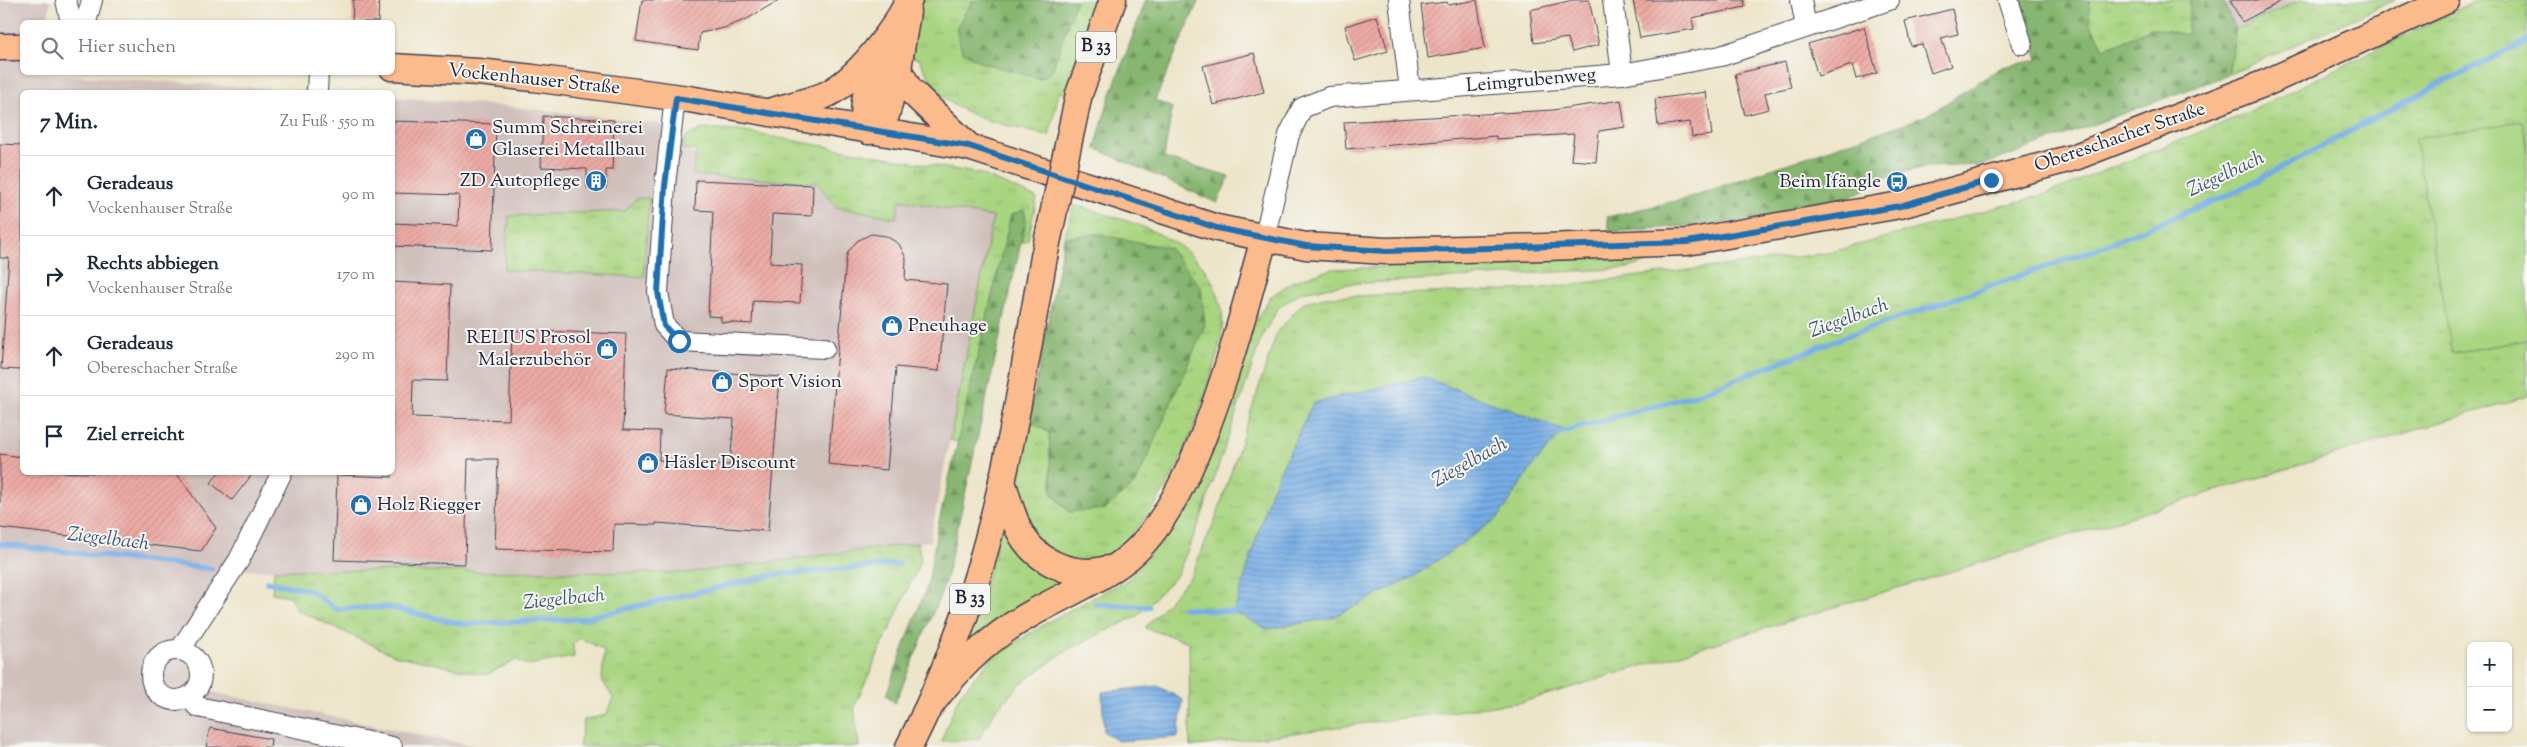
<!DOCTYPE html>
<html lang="de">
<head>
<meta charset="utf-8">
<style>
  :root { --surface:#fff; --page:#f2f2f3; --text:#1f2937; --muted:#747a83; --line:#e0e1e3 }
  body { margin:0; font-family:"Sorts Mill Goudy",serif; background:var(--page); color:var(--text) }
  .controls { position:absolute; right:15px; bottom:15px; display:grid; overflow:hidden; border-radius:8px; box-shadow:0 1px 4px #0004 }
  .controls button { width:45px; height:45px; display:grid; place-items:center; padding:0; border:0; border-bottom:1px solid var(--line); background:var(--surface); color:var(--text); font:25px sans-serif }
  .stop { position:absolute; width:15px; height:15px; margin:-11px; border:4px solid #1f6fb2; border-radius:50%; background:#fff }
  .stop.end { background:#1f6fb2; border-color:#fff; box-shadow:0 1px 5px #0008 }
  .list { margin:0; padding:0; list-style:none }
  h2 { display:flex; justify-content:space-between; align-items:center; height:65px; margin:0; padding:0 20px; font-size:21px }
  h2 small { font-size:16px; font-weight:400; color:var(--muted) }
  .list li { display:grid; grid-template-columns:32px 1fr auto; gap:15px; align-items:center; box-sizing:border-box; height:80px; padding:0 20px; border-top:1px solid var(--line) }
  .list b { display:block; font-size:19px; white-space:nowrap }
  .list p { margin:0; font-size:16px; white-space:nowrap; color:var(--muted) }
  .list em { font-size:16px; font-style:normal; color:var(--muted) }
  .icon { flex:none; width:28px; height:28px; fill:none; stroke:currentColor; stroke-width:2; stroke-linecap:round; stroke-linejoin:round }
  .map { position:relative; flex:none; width:2527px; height:747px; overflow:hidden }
  .search { position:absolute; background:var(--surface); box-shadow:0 1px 4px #0004; left:20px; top:20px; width:375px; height:55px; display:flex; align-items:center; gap:12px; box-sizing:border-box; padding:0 18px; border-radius:8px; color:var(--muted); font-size:19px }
  .panel { position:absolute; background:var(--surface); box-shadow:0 1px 4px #0004; left:20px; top:90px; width:375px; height:385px; border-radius:8px }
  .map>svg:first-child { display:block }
  .industrial { fill:#d0c0bc }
  .grass { fill:url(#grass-tufts); stroke:#667c5e; fill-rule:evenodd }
  .forest { fill:url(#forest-firs); stroke:#546c55 }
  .garden { fill:#a9d581; stroke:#667c5e }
  .water { fill:url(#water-rules); stroke:#4c6890 }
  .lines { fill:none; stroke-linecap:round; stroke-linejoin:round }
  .stream { stroke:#76ade5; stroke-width:5.5 }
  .building { fill:url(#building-hatch) }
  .minor-casing { stroke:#403f50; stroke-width:22 }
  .major-casing { stroke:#403f50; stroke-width:29 }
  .minor { stroke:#fff; stroke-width:20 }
  .major { stroke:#fbbb8d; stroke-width:26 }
  .major-bridge-casing { stroke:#403f50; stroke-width:29; stroke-linecap:butt }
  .major-bridge { stroke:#fbbb8d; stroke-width:26 }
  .route { stroke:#1f6fb2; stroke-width:6 }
  .labels { text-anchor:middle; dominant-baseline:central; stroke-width:4; stroke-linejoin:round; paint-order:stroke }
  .shield { fill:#f6f6f2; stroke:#626272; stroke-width:1 }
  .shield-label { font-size:18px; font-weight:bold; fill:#22223b }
  .street-label { font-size:19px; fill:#22223b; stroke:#f6f6f2 }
  .poi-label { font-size:19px; fill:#22223b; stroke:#f6f6f2; text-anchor:start }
  .water-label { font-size:20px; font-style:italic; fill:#3f5376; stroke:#f6f6f2 }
</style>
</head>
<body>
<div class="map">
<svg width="2527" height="747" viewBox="0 0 2527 747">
  <defs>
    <pattern id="grass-tufts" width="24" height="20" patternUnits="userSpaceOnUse" patternTransform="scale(1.25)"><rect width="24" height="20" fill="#a9d581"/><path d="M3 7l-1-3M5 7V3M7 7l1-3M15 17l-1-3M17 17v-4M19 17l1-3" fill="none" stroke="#91b770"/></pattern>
    <pattern id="forest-firs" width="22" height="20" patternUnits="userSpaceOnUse" patternTransform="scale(1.25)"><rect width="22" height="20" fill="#86b66f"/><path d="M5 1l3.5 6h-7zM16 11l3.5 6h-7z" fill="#6d945c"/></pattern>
    <pattern id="water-rules" width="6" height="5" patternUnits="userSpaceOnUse" patternTransform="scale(1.25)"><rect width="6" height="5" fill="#76ade5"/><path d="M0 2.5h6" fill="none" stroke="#608cbb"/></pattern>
    <pattern id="building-hatch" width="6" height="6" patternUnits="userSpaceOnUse" patternTransform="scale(1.25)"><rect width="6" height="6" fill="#edaaa4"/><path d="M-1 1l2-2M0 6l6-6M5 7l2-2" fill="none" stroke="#cb928e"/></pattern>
  </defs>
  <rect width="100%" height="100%" fill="#f6f6f2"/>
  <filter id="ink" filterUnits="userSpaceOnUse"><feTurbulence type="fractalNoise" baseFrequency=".02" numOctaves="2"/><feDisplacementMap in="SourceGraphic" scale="10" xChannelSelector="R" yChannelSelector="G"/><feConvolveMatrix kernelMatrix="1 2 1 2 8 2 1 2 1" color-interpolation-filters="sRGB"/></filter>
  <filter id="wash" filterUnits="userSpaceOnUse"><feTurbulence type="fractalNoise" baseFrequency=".0096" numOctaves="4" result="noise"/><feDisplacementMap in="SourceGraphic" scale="20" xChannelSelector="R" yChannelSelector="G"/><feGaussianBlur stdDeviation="1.12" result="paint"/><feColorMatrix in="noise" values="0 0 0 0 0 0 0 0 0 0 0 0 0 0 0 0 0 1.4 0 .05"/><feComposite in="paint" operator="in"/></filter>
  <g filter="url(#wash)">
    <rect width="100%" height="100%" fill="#ede5c9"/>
    <g class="industrial">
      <polygon points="0,0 51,0 47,22 22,22 22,72 324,92 22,92 22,472 392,472 393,97 504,106 661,124 695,156 694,175 817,183 837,207 897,214 900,200 993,217 930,541 685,573 242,570 196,642 212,692 479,747 0,747"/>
      <polygon points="2222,0 2301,0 2236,29"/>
    </g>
    <g class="grass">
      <path d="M 922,0 L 1098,0 L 1065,93 L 1059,92 L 1049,136 C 1019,128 971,120 947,100 C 934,90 926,72 919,59 L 910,56 L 913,27 Z"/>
      <polygon points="2090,0 2190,0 2188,35 2151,28 2123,42 2103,48 2089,22"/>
      <polygon points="2301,0 2395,0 2228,75 2236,29"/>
      <path d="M 2477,0 L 2527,0 L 2527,152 L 2521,121 L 2452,353 L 2527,340 L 2527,396 L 1523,702 L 1190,747 L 1189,642 L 1145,628 L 1191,576 L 1217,515 L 1277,332 L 1304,302 L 1324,297 L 1534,289 L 1828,253 L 2046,194 L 2240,116 ZM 1563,431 L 1535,463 L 1415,576 L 1331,618 L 1267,629 Z"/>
      <polygon points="702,129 739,131 981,174 1037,198 1028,239 1021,243 1026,220 1011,215 958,442 950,440 993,217 900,200 896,218 837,207 817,183 693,175 696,151 681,148 686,137"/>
      <polygon points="649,198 644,277 504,270 509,216 625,211 636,199"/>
      <path d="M 1074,205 C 1120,219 1169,229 1202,266 C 1215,280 1225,309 1222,329 C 1220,349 1213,369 1207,388 C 1191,440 1170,493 1132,534 C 1128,539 1124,544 1119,548 C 1101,559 1078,565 1058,555 C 1007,530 1018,466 1029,420 L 1049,433 L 1052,494 L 1069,512 L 1097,234 L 1064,238 Z"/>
      <polygon points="1647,256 1650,261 1629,268 1348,284 1301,292 1278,308 1261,339 1200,521 1177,575 1137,616 1065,651 1020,684 995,711 979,739 941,741 959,696 992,657 1050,621 1127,580 1160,542 1174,523 1206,460 1250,332 1270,297 1293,281 1332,269"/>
      <polygon points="1004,517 1087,578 966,652"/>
      <polygon points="918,543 921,561 854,707 859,747 579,747 584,720 606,715 613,698 602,680 604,650 580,638 573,644 574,657 527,665 516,660 486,675 394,655 297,610 289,596 272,593 274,570 685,573"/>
    </g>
    <g class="forest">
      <polygon points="973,0 1076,0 1052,71 1040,79 980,62 962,51 956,28"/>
      <polygon points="1146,0 1199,0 1155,100 1172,108 1164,158 1229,177 1217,203 1095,148 1108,102"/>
      <polygon points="2022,0 2090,0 2089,22 2103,48 2123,42 2151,28 2187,35 2190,0 2222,0 2236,29 2228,75 1983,165 1925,167 1885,177 1839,204 1735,222 1610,232 1607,217 1684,199 1926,116 2002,67 2038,60"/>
      <polygon points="1024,210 1026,220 945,584 895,703 886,695 928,583 937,530 1011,215"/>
      <polygon points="1096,234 1169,248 1201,287 1205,325 1136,483 1105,509 1069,512 1052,493 1049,433 1029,420 1064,238"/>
    </g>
    <polygon class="garden" points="2522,121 2527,152 2527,340 2452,353 2415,139"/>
    <g class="water">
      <polygon points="1424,377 1564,430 1535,463 1498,518 1415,576 1331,618 1267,629 1234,612 1271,490 1313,403"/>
      <polygon points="1158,686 1183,700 1178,737 1118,741 1104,732 1102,692"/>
    </g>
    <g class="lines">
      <g class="stream">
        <polyline points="1558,433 1695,395 1847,336 2094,250 2233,193 2447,80 2527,41"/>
        <polyline points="0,544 212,569"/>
        <polyline points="267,582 309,590 336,609 387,607 463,624 581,619 773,575 899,564"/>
        <polyline points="1095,604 1149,607"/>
        <polyline points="1183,608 1234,612 1239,609"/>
      </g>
    </g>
    <g id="blocks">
      <g class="building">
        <polygon points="353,0 379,0 378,22 352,22"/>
        <polygon points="642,0 779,0 747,19 724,28 700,33 698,50 636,41"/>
        <polygon points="1477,0 1485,48 1428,58 1421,5 1447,2 1448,5"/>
        <polygon points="1573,0 1589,0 1599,45 1572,52 1568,38 1534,43 1530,10"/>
        <polygon points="1633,0 1744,0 1745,7 1692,18 1694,29 1640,38"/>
        <polygon points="2230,0 2283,0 2242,22"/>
        <polygon points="1952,9 1958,34 1941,38 1951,66 1931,73 1922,44 1911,46 1905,21"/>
        <polygon points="1377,16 1388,51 1355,61 1345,26"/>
        <polygon points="1864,27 1877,73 1856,79 1852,65 1818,76 1808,44"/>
        <polygon points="1254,53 1264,92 1213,105 1203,66"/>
        <polygon points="1785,62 1791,87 1765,93 1769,109 1745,115 1735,74"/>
        <polygon points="1706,92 1712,135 1692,137 1690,122 1658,126 1655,99"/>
        <polygon points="1621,100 1625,127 1599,131 1596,162 1571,160 1574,134 1496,139 1496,136 1346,149 1344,122 1553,110"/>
        <polygon points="543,116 614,120 612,170 606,170 606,188 587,188 587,169 541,167"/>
        <polygon points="392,121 496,124 492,250 392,246 392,223 458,226 459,195 392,193"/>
        <polygon points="0,144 22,145 22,370 1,369 9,258 0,258"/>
        <polygon points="696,180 813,185 812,216 772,214 770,263 802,265 800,303 753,301 752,324 721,322 721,317 708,316 713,211 695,210"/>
        <polygon points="871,234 886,236 899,244 906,258 905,280 947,284 939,371 896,367 887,470 828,464 846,260 848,252 857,241"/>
        <polygon points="392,282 450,285 447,381 413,380 412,417 509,420 512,330 626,334 623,430 660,431 659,460 730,465 734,419 664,414 668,368 780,377 768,531 656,523 656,525 614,524 613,552 495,549 498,459 468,459 465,564 334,560 337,475 392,477"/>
        <polygon points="0,454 22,457 22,472 177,474 216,528 201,551 0,528"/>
        <polygon points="219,472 254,472 232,500 211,483"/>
        <polygon points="210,728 271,739 270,747 206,747"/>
      </g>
    </g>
  </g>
  <g filter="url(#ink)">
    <use href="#blocks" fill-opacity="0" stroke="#403f50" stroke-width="1"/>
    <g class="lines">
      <g class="minor-casing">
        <g id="minor">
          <polyline points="66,0 71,22"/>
          <polyline points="1399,0 1410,90"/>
          <polyline points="1613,0 1622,74"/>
          <polyline points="1801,0 1806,27"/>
          <polyline points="2008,0 2022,44"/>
          <polyline points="86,22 92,0"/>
          <polyline points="317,92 318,72"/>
          <polyline points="675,97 665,186 658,292 664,325 679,341 825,348"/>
          <polyline points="1264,239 1289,135 1302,108 1329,97 1622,74 1721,56 1889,0"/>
          <circle cx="176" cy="675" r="25"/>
          <polyline points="180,650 239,560 282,472"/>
          <polyline points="188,697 198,707 392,747"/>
        </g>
      </g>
      <g class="major-casing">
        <g id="major">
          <polyline points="0,47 22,47"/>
          <polyline points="392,67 478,72 533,78 689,99 969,147 1217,228 1306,246 1386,251 1545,247 1687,242 1900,205 2075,157 2268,82 2447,0"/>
          <polyline points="898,69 909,89 969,147"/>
          <polyline points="1079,94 1113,0"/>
          <path d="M 772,111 C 789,106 807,102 823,96 C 856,82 894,31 909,0"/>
          <polyline points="869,131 878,124 886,115 898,69 907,12"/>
          <path d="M 869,131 C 856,110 873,71 882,49"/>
          <path d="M 1002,481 C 1007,497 1012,515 1019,530 C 1035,562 1073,579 1108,569"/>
          <path d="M 925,713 C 953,673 986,639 1029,615 C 1060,597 1095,583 1124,561 C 1198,506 1239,326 1264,239"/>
          <path d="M 909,747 C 942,681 969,611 988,539 C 1013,446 1027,351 1044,257"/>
        </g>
      </g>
      <use href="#minor" class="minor"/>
      <use href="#major" class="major"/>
      <g class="major-bridge-casing">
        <polyline id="major-bridge" points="1044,257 1079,94"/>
      </g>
      <use href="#major-bridge" class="major-bridge"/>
    </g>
  </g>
  <g class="lines" filter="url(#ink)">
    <polyline class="route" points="679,341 664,326 658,292 665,186 676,98 969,146 1217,228 1306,246 1386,251 1687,242 1900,206 1991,180"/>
  </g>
  <defs>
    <g id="shop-disc" transform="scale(1.125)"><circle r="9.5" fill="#1f6fb2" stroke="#f6f6f2"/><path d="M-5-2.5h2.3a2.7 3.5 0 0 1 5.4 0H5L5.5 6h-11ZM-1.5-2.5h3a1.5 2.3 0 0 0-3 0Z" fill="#fff"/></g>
    <g id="building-disc" transform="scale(1.125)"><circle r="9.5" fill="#1f6fb2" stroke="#f6f6f2"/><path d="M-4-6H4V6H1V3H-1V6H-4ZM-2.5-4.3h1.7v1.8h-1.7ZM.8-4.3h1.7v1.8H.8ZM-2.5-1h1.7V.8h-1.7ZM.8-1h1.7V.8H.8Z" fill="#fff"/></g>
    <g id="bus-disc" transform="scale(1.125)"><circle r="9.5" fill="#1f6fb2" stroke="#f6f6f2"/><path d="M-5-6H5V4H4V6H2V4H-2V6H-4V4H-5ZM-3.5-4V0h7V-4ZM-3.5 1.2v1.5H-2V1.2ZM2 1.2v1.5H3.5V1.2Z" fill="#fff"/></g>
  </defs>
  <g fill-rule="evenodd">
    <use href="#shop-disc" x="476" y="139"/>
    <use href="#building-disc" x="596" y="181"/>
    <use href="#bus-disc" x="1897" y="182"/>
    <use href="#shop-disc" x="892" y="326"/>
    <use href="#shop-disc" x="607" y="349"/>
    <use href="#shop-disc" x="722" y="382"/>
    <use href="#shop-disc" x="648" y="463"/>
    <use href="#shop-disc" x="361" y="505"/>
  </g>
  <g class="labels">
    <g class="shield">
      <rect x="1076" y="31.5" width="40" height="31" rx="4"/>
      <rect x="950" y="583.5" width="40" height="31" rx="4"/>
    </g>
    <g class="shield-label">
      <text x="1096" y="47">B 33</text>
      <text x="970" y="599">B 33</text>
    </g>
    <g class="street-label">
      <text transform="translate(534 80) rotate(6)">Vockenhauser Straße</text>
      <text transform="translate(1531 81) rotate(-5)">Leimgrubenweg</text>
      <text transform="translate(2120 138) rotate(-19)">Obereschacher Straße</text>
    </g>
    <g class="poi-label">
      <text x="492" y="128">Summ Schreinerei<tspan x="492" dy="22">Glaserei Metallbau</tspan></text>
      <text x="580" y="181" text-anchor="end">ZD Autopflege</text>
      <text x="1881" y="182" text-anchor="end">Beim Ifängle</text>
      <text x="908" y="326">Pneuhage</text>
      <text x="591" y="338" text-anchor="end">RELIUS Prosol<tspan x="591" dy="22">Malerzubehör</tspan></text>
      <text x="738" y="382">Sport Vision</text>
      <text x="664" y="463">Häsler Discount</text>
      <text x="377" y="505">Holz Riegger</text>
    </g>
    <g class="water-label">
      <text transform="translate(2226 175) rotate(-25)">Ziegelbach</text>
      <text transform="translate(1849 319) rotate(-20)">Ziegelbach</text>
      <text transform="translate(1470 463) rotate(-29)">Ziegelbach</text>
      <text transform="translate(108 540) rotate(7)">Ziegelbach</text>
      <text transform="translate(564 600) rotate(-6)">Ziegelbach</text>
    </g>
  </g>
</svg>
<div class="controls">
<button>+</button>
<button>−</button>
</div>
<div class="stop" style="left:679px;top:341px"></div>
<div class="stop end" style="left:1991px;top:180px"></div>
<div class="search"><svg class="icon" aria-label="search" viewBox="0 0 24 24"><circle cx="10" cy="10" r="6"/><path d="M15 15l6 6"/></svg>Hier suchen</div>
<section class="panel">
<h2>7 Min.<small>Zu Fuß · 550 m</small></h2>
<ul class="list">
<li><svg class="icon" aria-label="ahead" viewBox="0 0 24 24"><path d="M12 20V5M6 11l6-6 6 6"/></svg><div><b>Geradeaus</b><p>Vockenhauser Straße</p></div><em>90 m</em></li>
<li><svg class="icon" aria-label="right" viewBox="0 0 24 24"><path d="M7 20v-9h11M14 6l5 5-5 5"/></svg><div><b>Rechts abbiegen</b><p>Vockenhauser Straße</p></div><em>170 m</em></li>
<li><svg class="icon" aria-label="ahead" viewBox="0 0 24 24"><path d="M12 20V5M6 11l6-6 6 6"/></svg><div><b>Geradeaus</b><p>Obereschacher Straße</p></div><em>290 m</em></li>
<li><svg class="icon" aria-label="arrive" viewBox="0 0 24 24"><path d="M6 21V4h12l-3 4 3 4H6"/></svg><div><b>Ziel erreicht</b></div></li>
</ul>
</section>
</div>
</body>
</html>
